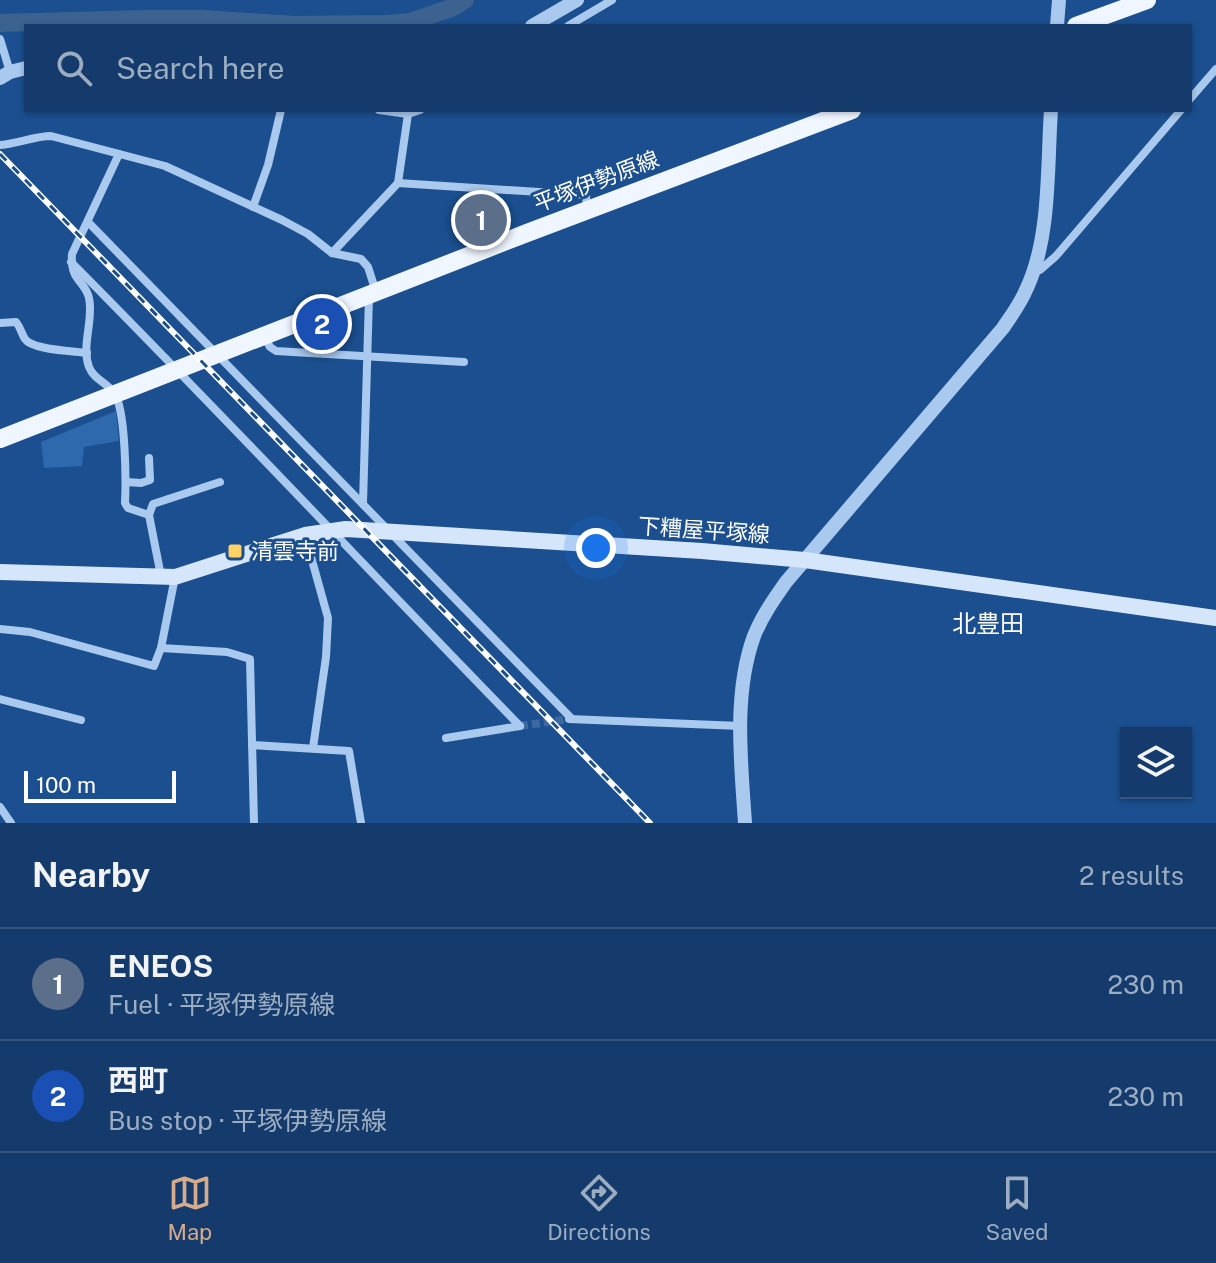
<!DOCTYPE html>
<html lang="en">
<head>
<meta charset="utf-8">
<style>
  :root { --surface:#143b6b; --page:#1d4271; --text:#f1f3f6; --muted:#9dadc1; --line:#33557e; --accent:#d6ab8b }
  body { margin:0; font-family:"Public Sans","Noto Sans JP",sans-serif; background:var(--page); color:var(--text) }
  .controls { position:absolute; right:24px; bottom:24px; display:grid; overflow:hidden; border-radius:0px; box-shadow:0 2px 6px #0004 }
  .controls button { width:72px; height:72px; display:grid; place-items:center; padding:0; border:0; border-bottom:2px solid var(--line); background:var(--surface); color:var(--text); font:40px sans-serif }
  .scale { position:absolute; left:24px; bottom:20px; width:152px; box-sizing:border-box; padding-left:8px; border:4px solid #fff; border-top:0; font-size:22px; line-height:28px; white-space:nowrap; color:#fff; -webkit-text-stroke:6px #1b4f8f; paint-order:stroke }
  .you { position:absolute; left:596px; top:548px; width:28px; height:28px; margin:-20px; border:6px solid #fff; border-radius:50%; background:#1a73e8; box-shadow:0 0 0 12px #1a73e833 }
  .badge { display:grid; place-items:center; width:52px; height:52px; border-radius:50%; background:var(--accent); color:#fff; font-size:26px; font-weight:700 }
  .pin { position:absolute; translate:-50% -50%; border:4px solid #fff; box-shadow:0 2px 8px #0006 }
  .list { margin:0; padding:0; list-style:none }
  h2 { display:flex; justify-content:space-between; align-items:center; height:104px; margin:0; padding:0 32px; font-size:34px }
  h2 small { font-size:26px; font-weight:400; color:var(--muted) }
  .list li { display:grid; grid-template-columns:52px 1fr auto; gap:24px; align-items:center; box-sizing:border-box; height:112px; padding:0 32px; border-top:2px solid var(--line) }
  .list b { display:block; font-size:30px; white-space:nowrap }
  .list p { margin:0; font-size:26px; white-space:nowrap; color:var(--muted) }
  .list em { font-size:26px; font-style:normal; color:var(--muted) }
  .icon { flex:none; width:44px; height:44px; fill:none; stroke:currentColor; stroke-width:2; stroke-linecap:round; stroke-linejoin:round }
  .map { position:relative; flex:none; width:1216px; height:823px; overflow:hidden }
  .search { position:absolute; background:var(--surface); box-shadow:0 2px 6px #0004; left:24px; right:24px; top:24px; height:88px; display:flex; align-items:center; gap:20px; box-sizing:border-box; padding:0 28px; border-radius:0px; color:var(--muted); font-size:30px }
  .sheet { height:328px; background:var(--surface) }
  nav { display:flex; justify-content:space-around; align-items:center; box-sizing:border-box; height:112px; border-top:2px solid var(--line); background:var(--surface); font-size:22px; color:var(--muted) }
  nav a { display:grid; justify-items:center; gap:4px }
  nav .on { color:var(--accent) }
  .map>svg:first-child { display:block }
  .green { fill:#2e69ad }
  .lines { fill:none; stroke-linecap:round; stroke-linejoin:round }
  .river { stroke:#3c6290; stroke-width:18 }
  .minor-tunnel { stroke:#3d69a0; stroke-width:8; stroke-dasharray:8 4; stroke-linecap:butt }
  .minor { stroke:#a9c9ee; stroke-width:8 }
  .tertiary { stroke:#a9c9ee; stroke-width:14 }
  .secondary { stroke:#d6e6fa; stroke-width:16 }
  .primary { stroke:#f0f6ff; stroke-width:18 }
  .rail-casing { stroke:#fff; stroke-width:6 }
  .rail { stroke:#1b4f8f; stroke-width:3; stroke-dasharray:9; stroke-linecap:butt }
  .poi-dot { fill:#ffd166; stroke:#1b4f8f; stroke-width:3 }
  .labels { text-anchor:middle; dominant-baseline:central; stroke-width:6; stroke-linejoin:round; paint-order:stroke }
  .street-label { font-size:22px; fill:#fff; stroke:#1b4f8f }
  .poi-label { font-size:22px; fill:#fff; stroke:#1b4f8f; text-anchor:start }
  .neighbourhood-label { font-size:24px; fill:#fff; stroke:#1b4f8f }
</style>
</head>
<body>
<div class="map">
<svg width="1216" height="823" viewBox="0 0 1216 823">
  <rect width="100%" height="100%" fill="#1b4f8f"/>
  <polygon class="green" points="116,411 119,441 84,447 82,466 44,468 41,442"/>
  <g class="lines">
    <polyline class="river" points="0,23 144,19 203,19 296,25 386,24 410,22 454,7 465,0"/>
    <polyline class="minor-tunnel" points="520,726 569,719"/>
    <g class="minor">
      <polyline points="568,26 612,0"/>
      <polyline points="0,39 10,72"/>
      <polyline points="1190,99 1216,69"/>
      <polyline points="379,110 408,114 420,110"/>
      <path d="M 0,145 C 18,144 34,136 51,136 L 165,166 L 282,220 L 308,234 L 332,253 L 361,259 L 368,267 L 376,292"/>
      <path d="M 119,154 L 72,254 C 70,282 85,280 89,298 C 94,320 81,345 89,367 C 94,380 107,382 114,393 C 126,409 126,482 125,503 L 128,508 L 149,515 L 161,576"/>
      <polyline points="398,183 586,195 587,209"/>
      <polyline points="253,207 268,165 281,110"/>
      <polyline points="88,222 572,719"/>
      <polyline points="332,253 398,183 408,114"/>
      <path d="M 71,262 C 223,415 370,572 520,726"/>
      <polyline points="1035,271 1040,270 1056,256 1181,110"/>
      <path d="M 0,323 L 16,322 C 21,328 21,333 25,339 C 32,350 73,351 87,353"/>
      <polyline points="264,336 270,347 276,351 464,362"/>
      <polyline points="126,482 141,483 150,480 149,458"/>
      <polyline points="363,503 369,297"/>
      <polyline points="149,515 153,504 220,482"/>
      <polyline points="305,535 328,618 326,657 313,748"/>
      <polyline points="0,629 30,632 154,666 161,648 175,577"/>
      <polyline points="161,648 227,652 250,659 254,823"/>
      <polyline points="0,699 81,720"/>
      <polyline points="569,719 740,726"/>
      <polyline points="446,738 520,726"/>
      <polyline points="252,745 349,751 361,823"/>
      <polyline points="0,807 11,823"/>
    </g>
    <g class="tertiary">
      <polyline points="532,26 577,0"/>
      <polyline points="1057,26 1059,0"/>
      <polyline points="0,78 10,72 26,68"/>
      <path d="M 745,823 C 741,762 733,694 754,636 C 762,616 774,599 786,582 L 1003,328 C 1011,316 1020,304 1026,290 C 1051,238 1047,167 1051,110"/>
    </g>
    <polyline class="secondary" points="0,572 175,577 305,535 346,529 702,551 805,560 1216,618"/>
    <g class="primary">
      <polyline points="1076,26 1147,0"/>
      <polyline points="0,439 527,233 852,110"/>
    </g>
    <g class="rail-casing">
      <polyline id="rail" points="0,154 650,823"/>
    </g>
    <use href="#rail" class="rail"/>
  </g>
  <rect class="poi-dot" x="227" y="543" width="16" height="16" rx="4"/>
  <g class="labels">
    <g class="street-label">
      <text transform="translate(596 181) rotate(-21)">平塚伊勢原線</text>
      <text transform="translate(704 530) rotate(4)">下糟屋平塚線</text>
    </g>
    <g class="poi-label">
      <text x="251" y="551">清雲寺前</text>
    </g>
    <g class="neighbourhood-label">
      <text x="988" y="623">北豊田</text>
    </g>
  </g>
</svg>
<div class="controls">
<button><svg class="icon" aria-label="layers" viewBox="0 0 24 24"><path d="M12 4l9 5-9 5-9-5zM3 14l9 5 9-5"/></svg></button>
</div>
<div class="scale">100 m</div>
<div class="you"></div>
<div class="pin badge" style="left:481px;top:220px;background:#5c6f8a">1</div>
<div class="pin badge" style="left:322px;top:324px;background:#1a4fb4">2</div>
<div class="search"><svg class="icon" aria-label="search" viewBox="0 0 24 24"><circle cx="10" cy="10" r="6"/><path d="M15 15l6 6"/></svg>Search here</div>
</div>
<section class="sheet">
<h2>Nearby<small>2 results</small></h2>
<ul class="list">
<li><span class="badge" style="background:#5c6f8a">1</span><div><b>ENEOS</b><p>Fuel · 平塚伊勢原線</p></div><em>230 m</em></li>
<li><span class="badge" style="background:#1a4fb4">2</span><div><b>西町</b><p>Bus stop · 平塚伊勢原線</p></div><em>230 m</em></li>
</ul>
</section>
<nav>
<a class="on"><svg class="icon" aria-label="map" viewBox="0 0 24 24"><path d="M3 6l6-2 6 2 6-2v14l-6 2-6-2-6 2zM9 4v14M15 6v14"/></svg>Map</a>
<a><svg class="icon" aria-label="directions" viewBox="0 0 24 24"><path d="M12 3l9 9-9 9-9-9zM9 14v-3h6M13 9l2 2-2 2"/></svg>Directions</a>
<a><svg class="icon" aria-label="saved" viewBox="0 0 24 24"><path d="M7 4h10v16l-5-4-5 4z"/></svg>Saved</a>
</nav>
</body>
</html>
